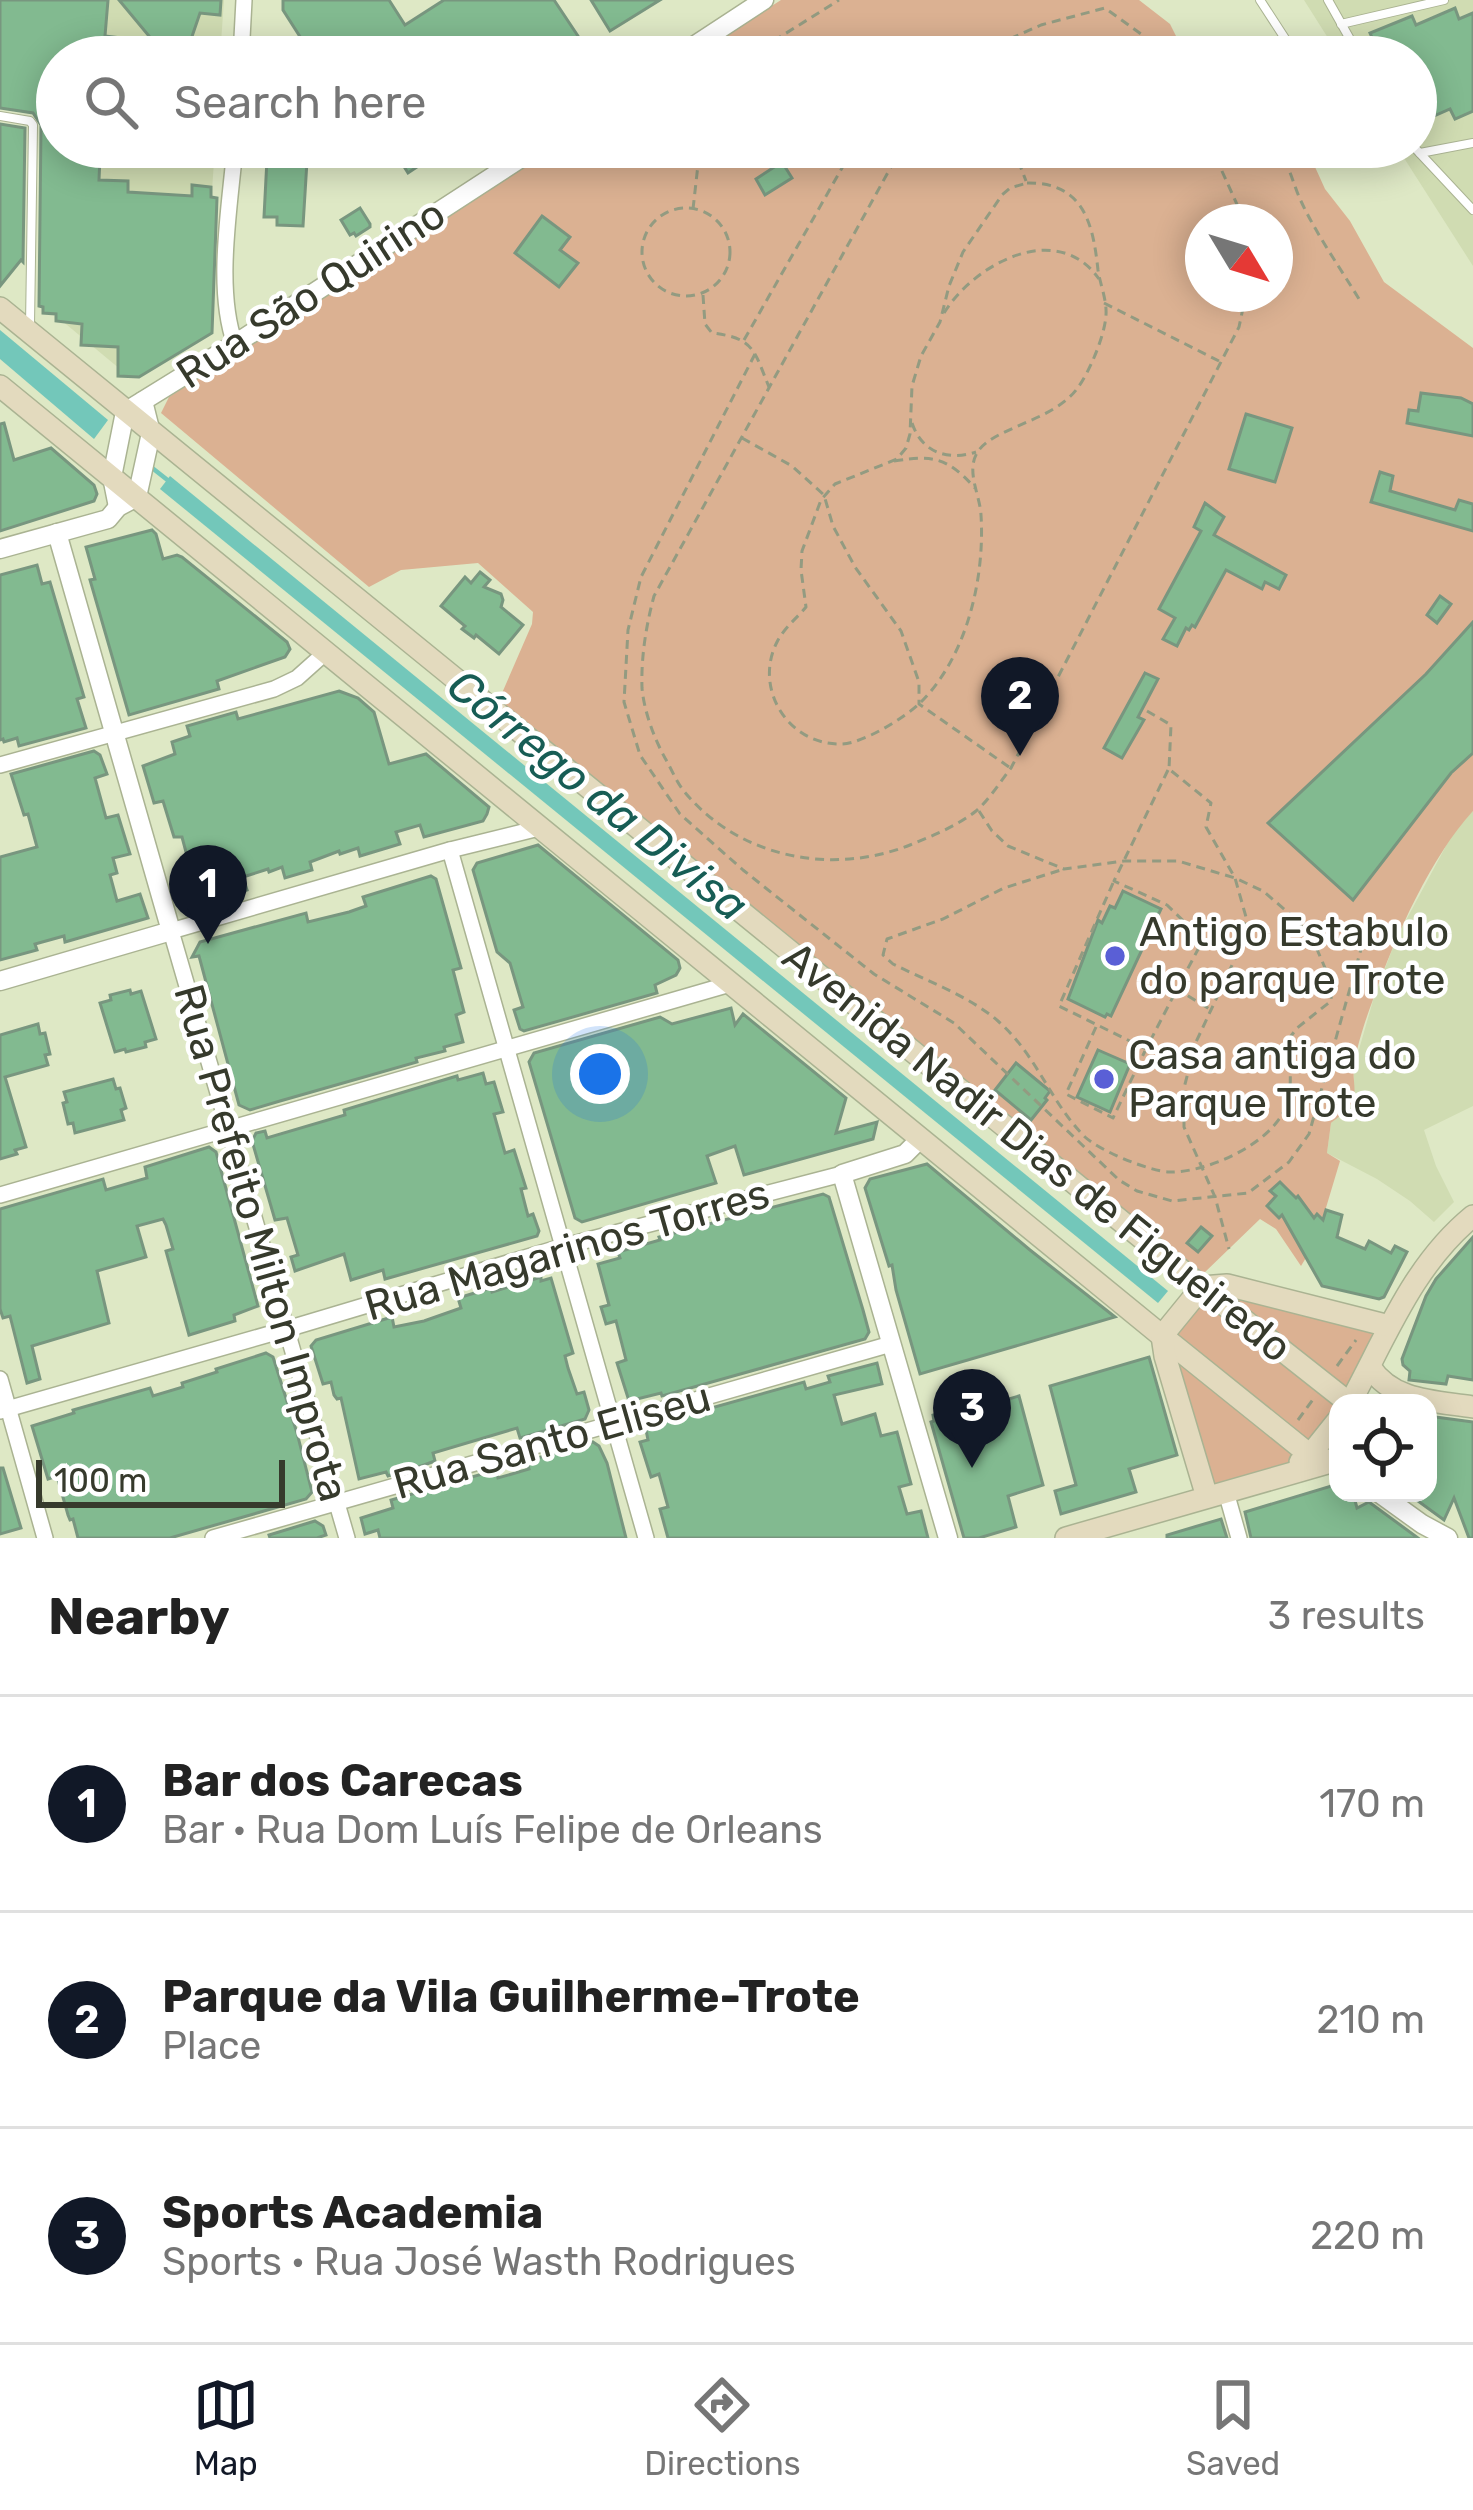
<!DOCTYPE html>
<html lang="en">
<head>
<meta charset="utf-8">
<style>
  :root { --surface:#fff; --page:#f6f6f6; --text:#222; --muted:#767676; --line:#e0e0e0; --accent:#111827 }
  body { margin:0; font-family:Rubik,sans-serif; background:var(--page); color:var(--text) }
  .controls { position:absolute; right:36px; bottom:36px; display:grid; overflow:hidden; border-radius:24px; box-shadow:0 6px 30px #0003 }
  .controls button { width:108px; height:108px; display:grid; place-items:center; padding:0; border:0; border-bottom:3px solid var(--line); background:var(--surface); color:var(--text); font:60px sans-serif }
  .compass { position:absolute; left:1185px; top:204px; width:108px; height:108px; border-radius:50%; background:var(--surface); box-shadow:0 6px 30px #0003; rotate:128deg }
  .scale { position:absolute; left:36px; bottom:30px; width:249px; box-sizing:border-box; padding-left:12px; border:6px solid #363a2c; border-top:0; font-size:33px; line-height:42px; white-space:nowrap; color:#363a2c; -webkit-text-stroke:9px #fff; paint-order:stroke }
  .you { position:absolute; left:600px; top:1074px; width:42px; height:42px; margin:-30px; border:9px solid #fff; border-radius:50%; background:#1a73e8; box-shadow:0 0 0 18px #1a73e833 }
  .badge { display:grid; place-items:center; width:78px; height:78px; border-radius:50%; background:var(--accent); color:#fff; font-size:39px; font-weight:700 }
  .pin { position:absolute; translate:-50% -99px; filter:drop-shadow(0 3px 6px #0008) }
  .pin::after { content:''; position:absolute; top:63px; width:42px; height:36px; background:inherit; clip-path:polygon(0 0,100% 0,50% 100%) }
  .list { margin:0; padding:0; list-style:none }
  h2 { display:flex; justify-content:space-between; align-items:center; height:156px; margin:0; padding:0 48px; font-size:51px }
  h2 small { font-size:39px; font-weight:400; color:var(--muted) }
  .list li { display:grid; grid-template-columns:78px 1fr auto; gap:36px; align-items:center; box-sizing:border-box; height:216px; padding:0 48px; border-top:3px solid var(--line) }
  .list b { display:block; font-size:45px; white-space:nowrap }
  .list p { margin:0; font-size:39px; white-space:nowrap; color:var(--muted) }
  .list em { font-size:39px; font-style:normal; color:var(--muted) }
  .icon { flex:none; width:66px; height:66px; fill:none; stroke:currentColor; stroke-width:2; stroke-linecap:round; stroke-linejoin:round }
  .map { position:relative; flex:none; width:1473px; height:1538px; overflow:hidden }
  .search { position:absolute; background:var(--surface); box-shadow:0 6px 30px #0003; left:36px; right:36px; top:36px; height:132px; display:flex; align-items:center; gap:30px; box-sizing:border-box; padding:0 42px; border-radius:66px; color:var(--muted); font-size:45px }
  .sheet { height:804px; background:var(--surface) }
  nav { display:flex; justify-content:space-around; align-items:center; box-sizing:border-box; height:168px; border-top:3px solid var(--line); background:var(--surface); font-size:33px; color:var(--muted) }
  nav a { display:grid; justify-items:center; gap:6px }
  nav .on { color:var(--accent) }
  .map>svg:first-child { display:block }
  .built { fill:#d0dcb2 }
  .green { fill:#dbb192; fill-rule:evenodd }
  .water { fill:#73c7ba }
  .lines { fill:none; stroke-linecap:round; stroke-linejoin:round }
  .stream { stroke:#73c7ba; stroke-width:4.5 }
  .building { fill:#82ba90; stroke:#78967f; stroke-width:3 }
  .service-casing { stroke:#aab392; stroke-width:10 }
  .minor-casing { stroke:#aab392; stroke-width:18 }
  .tertiary-casing { stroke:#aab392; stroke-width:21 }
  .secondary-casing { stroke:#aab392; stroke-width:24 }
  .path { stroke:#939b81; stroke-width:3; stroke-dasharray:9 6; stroke-linecap:butt }
  .service { stroke:#fff; stroke-width:8 }
  .minor { stroke:#fff; stroke-width:15 }
  .tertiary { stroke:#fff; stroke-width:18 }
  .secondary { stroke:#e3dabe; stroke-width:21 }
  .poi-dot { fill:#5a5fd6; stroke:#fff; stroke-width:4.5 }
  .labels { text-anchor:middle; dominant-baseline:central; stroke-width:9; stroke-linejoin:round; paint-order:stroke }
  .street-label { font-size:42px; fill:#363a2c; stroke:#fff }
  .poi-label { font-size:42px; fill:#363a2c; stroke:#fff; text-anchor:start }
  .water-label { font-size:45px; font-style:italic; fill:#175d55; stroke:#fff }
</style>
</head>
<body>
<div class="map">
<svg width="1473" height="1538" viewBox="0 0 1473 1538">
  <rect width="100%" height="100%" fill="#dee8c5"/>
  <g class="built">
    <polygon points="0,0 224,0 220,57 57,57 57,147 215,147 203,321 120,369 43,305 50,103"/>
    <polygon points="1304,0 1473,0 1473,266 1397,147 1416,147 1416,57 1340,57"/>
    <polygon points="1473,811 1473,1106 1424,1130 1436,1166 1454,1202 1434,1222 1410,1201 1377,1179 1327,1153 1331,1123 1350,1106 1354,1095 1354,1067 1374,997 1397,937 1454,831"/>
  </g>
  <g class="green">
    <polygon points="781,0 1139,0 1170,24 1180,44 1194,57 693,57"/>
    <path d="M 554,147 L 1306,147 L 1325,189 L 1350,221 L 1384,282 L 1473,348 L 1473,811 C 1432,855 1395,937 1375,994 C 1367,1016 1357,1043 1354,1067 C 1352,1079 1358,1093 1351,1104 C 1347,1111 1337,1118 1331,1123 L 1327,1153 L 1340,1161 L 1316,1241 L 1301,1266 L 1276,1229 L 1260,1219 L 1203,1274 L 499,700 L 532,624 L 533,612 L 478,563 L 401,570 L 369,587 L 161,413 L 169,397 ZM 1203,222 L 1275,222 L 1275,294 L 1203,294 Z"/>
    <path d="M 1220,1293 L 1380,1331 L 1338,1403 C 1334,1422 1297,1459 1278,1468 C 1258,1477 1232,1481 1211,1487 L 1170,1350 C 1175,1324 1194,1298 1220,1293 Z"/>
  </g>
  <g class="water">
    <polygon points="0,330 108,420 94,439 0,359"/>
    <polygon points="170,476 1168,1291 1158,1303 160,489"/>
  </g>
  <g class="lines">
    <polyline class="stream" points="151,467 170,482"/>
  </g>
  <g class="building">
    <polygon points="0,0 108,0 105,36 154,42 119,0 221,0 220,15 200,13 185,57 57,57 57,147 84,147 84,153 100,157 99,180 128,181 128,192 192,196 192,185 211,187 211,197 217,198 212,333 139,377 118,376 118,347 81,345 82,324 56,321 56,314 43,313 43,307 39,306 41,125 33,113 0,108"/>
    <polygon points="283,0 389,0 405,25 444,0 554,0 580,39 565,49 571,57 313,57 283,10"/>
    <polygon points="591,0 660,0 610,31"/>
    <polygon points="1455,8 1459,19 1473,13 1473,111 1455,119 1450,109 1416,124 1416,57 1381,57 1370,33 1412,16 1416,25"/>
    <polygon points="0,124 25,128 23,262 21,260 0,286"/>
    <polygon points="372,147 447,147 408,173 398,157 384,166"/>
    <polygon points="267,159 307,161 303,226 277,225 277,217 264,217"/>
    <polygon points="782,162 792,178 765,195 756,179"/>
    <polygon points="360,208 370,224 370,227 356,236 354,233 350,235 341,220"/>
    <polygon points="542,216 570,237 560,250 578,263 559,287 515,253"/>
    <polygon points="1421,393 1461,398 1473,404 1473,436 1407,423 1409,410 1418,411"/>
    <polygon points="1246,414 1292,428 1275,482 1229,469"/>
    <polygon points="4,423 14,460 51,448 94,485 97,494 94,501 0,531 0,424"/>
    <polygon points="1380,472 1393,476 1390,491 1455,510 1459,500 1473,504 1473,531 1371,502"/>
    <polygon points="1205,503 1224,517 1214,535 1286,575 1279,589 1265,582 1262,589 1226,570 1195,627 1192,625 1189,630 1186,628 1177,646 1163,639 1175,618 1159,609 1201,531 1194,527"/>
    <polygon points="152,530 156,534 163,559 177,555 182,557 287,642 290,649 285,657 217,681 219,689 129,715 90,580 95,579 86,547"/>
    <polygon points="37,565 42,584 50,582 84,697 77,699 86,728 19,746 17,738 4,742 3,739 0,740 0,575"/>
    <polygon points="480,572 490,580 484,587 501,594 503,600 501,607 523,625 499,654 476,635 474,638 462,629 465,626 441,606 465,577 471,583"/>
    <polygon points="1440,596 1451,604 1437,623 1427,615"/>
    <polygon points="1473,622 1473,753 1451,773 1353,900 1268,823 1426,674"/>
    <polygon points="1145,673 1158,679 1138,717 1144,720 1122,758 1104,748"/>
    <polygon points="339,691 358,698 374,712 389,764 426,754 489,807 487,814 483,821 424,837 420,825 396,832 400,844 360,856 358,848 340,854 339,851 310,862 312,870 285,878 282,867 269,872 268,869 243,877 247,890 188,907 182,904 178,888 191,884 187,868 190,867 182,837 174,837 163,801 154,803 143,766 175,754 172,742 190,736 187,726 236,712 238,719"/>
    <polygon points="94,751 100,755 107,774 95,778 106,818 118,815 130,854 113,858 117,873 110,875 117,901 140,894 148,918 65,942 64,936 35,944 37,950 0,960 0,857 37,847 28,814 24,815 11,774"/>
    <polygon points="538,845 678,960 680,968 676,975 655,985 657,993 524,1031 520,1029 514,1010 523,1007 510,963 497,952 473,870 477,863"/>
    <polygon points="431,876 436,879 461,968 453,970 464,1012 456,1015 463,1042 444,1047 445,1051 416,1058 417,1062 280,1101 250,1110 239,1105 199,956 192,957 200,942 306,913 308,922 349,912 366,906 363,897"/>
    <polygon points="1123,891 1161,909 1111,1016 1107,1014 1105,1017 1068,999 1098,920 1102,923 1110,906 1115,908"/>
    <polygon points="130,990 131,994 141,991 156,1039 145,1042 146,1047 126,1052 125,1049 115,1052 100,1003 111,1000 110,995"/>
    <polygon points="731,1008 735,1025 743,1014 846,1098 836,1133 877,1122 873,1139 744,1175 735,1146 707,1156 716,1183 582,1222 575,1218 529,1062 534,1053 660,1017 672,1024"/>
    <polygon points="38,1024 40,1034 45,1033 50,1054 45,1055 48,1065 5,1077 26,1147 15,1150 17,1154 0,1159 0,1035"/>
    <polygon points="1098,1050 1130,1064 1110,1112 1077,1097"/>
    <polygon points="1016,1063 1050,1091 1045,1098 1047,1100 1031,1120 995,1090"/>
    <polygon points="483,1073 486,1084 494,1082 503,1112 494,1114 505,1153 514,1150 526,1188 521,1189 528,1216 533,1214 539,1231 537,1236 385,1279 383,1270 351,1280 344,1254 295,1271 291,1257 298,1255 287,1218 275,1220 252,1141 256,1133 265,1131 267,1138 345,1115 344,1110 457,1076 458,1080"/>
    <polygon points="113,1079 116,1089 120,1088 126,1108 121,1110 124,1120 75,1133 73,1123 68,1124 63,1103 67,1102 64,1092"/>
    <polygon points="209,1147 216,1152 258,1306 234,1315 235,1321 189,1335 166,1251 173,1249 166,1225 163,1219 137,1226 146,1257 97,1271 109,1323 32,1346 40,1379 27,1383 10,1316 3,1318 0,1309 0,1209 103,1179 106,1190 147,1178 145,1167"/>
    <polygon points="927,1164 1030,1250 1115,1317 920,1374 896,1290 892,1265 889,1266 865,1188 870,1179"/>
    <polygon points="1280,1182 1296,1198 1298,1196 1314,1218 1317,1214 1323,1220 1326,1210 1342,1215 1337,1237 1365,1249 1369,1241 1391,1253 1395,1246 1407,1252 1384,1297 1379,1299 1322,1286 1282,1215 1279,1218 1267,1206 1276,1196 1270,1191"/>
    <polygon points="823,1194 829,1197 863,1310 869,1332 865,1339 662,1396 661,1393 629,1401 617,1363 626,1360 616,1321 606,1324 601,1307 609,1305 598,1264 620,1258 618,1252 660,1240 659,1237"/>
    <polygon points="1201,1227 1212,1236 1198,1252 1187,1243"/>
    <polygon points="1473,1237 1473,1380 1448,1376 1446,1384 1409,1380 1410,1371 1403,1365 1402,1359 1426,1296 1436,1279"/>
    <polygon points="541,1277 541,1281 551,1278 573,1353 565,1356 568,1368 577,1394 584,1392 589,1410 585,1419 520,1438 517,1428 433,1453 435,1461 424,1465 388,1476 386,1472 359,1479 341,1398 337,1399 334,1395 331,1382 323,1384 311,1346 316,1340 392,1317 394,1327 424,1321 461,1308 458,1298 491,1288 492,1292"/>
    <polygon points="266,1353 273,1357 297,1433 312,1492 306,1499 170,1538 78,1538 73,1519 70,1520 68,1515 57,1476 48,1479 32,1426 74,1413 73,1410 150,1388 153,1396 183,1387 182,1383 217,1372 216,1369"/>
    <polygon points="1149,1357 1177,1455 1129,1469 1136,1492 1061,1514 1055,1491 1076,1485 1050,1386"/>
    <polygon points="877,1363 882,1384 834,1395 842,1424 875,1414 881,1436 897,1432 911,1484 899,1487 907,1514 921,1511 928,1538 668,1538 660,1509 668,1507 659,1474 651,1477 640,1442 648,1440 646,1430 672,1419 804,1382 806,1389 830,1382 828,1376"/>
    <polygon points="1019,1396 1043,1485 1008,1496 1016,1527 979,1538 964,1538 931,1422 934,1421 933,1415 981,1402 982,1407"/>
    <polygon points="1428,1416 1473,1422 1473,1538 1469,1538 1454,1498 1444,1520 1407,1493 1428,1493"/>
    <polygon points="593,1442 599,1446 607,1463 626,1538 380,1538 378,1530 365,1534 361,1518 393,1508 391,1500 496,1470 498,1478 529,1469 527,1461"/>
    <polygon points="0,1468 3,1468 21,1528 0,1534"/>
    <polygon points="1338,1484 1338,1493 1353,1493 1357,1508 1369,1502 1418,1538 1251,1538 1245,1512"/>
    <polygon points="1221,1519 1227,1538 1167,1538 1167,1535"/>
    <polygon points="315,1521 323,1526 326,1535 317,1538 270,1538 269,1535"/>
  </g>
  <g class="lines">
    <g class="service-casing">
      <g id="service">
        <polyline points="1260,0 1297,57"/>
        <polyline points="1328,0 1360,57"/>
        <polyline points="1341,24 1444,0"/>
        <polyline points="0,116 30,121 33,125 30,325"/>
        <polyline points="1414,147 1473,210"/>
        <polyline points="1420,153 1473,143"/>
      </g>
    </g>
    <g class="minor-casing">
      <g id="minor">
        <polyline points="241,57 244,0"/>
        <path d="M 235,147 C 230,207 215,288 235,344"/>
        <polyline points="0,765 274,689 297,678 325,653"/>
        <polyline points="450,850 646,1538"/>
        <polyline points="0,1195 730,984"/>
        <polyline points="0,1379 45,1538"/>
        <polyline points="0,1411 287,1329 561,1247 842,1174"/>
        <polyline points="1226,1492 1239,1538"/>
        <polyline points="213,1538 891,1344"/>
        <polyline points="347,1538 171,931 450,850 539,828"/>
      </g>
    </g>
    <g class="tertiary-casing">
      <g id="tertiary">
        <polyline points="677,57 764,0"/>
        <polyline points="118,507 112,477 125,412 235,344 538,147"/>
        <polyline points="0,549 108,519 118,507 137,497 151,433 143,401"/>
        <polyline points="0,981 171,931 57,533"/>
        <polyline points="920,1139 905,1154 842,1174 948,1538"/>
        <polyline points="1379,1493 1422,1524 1448,1538"/>
      </g>
    </g>
    <g class="secondary-casing">
      <g id="secondary">
        <polyline points="0,308 1202,1287 1349,1403"/>
        <polyline points="0,386 1162,1336 1310,1455 1333,1462"/>
        <path d="M 1370,1367 C 1393,1402 1435,1401 1473,1407"/>
        <path d="M 1350,1403 C 1386,1337 1413,1265 1473,1216"/>
        <polyline points="1300,1462 1310,1455 1338,1420"/>
        <polyline points="1207,1497 1165,1356 1162,1336 1202,1287 1227,1285 1389,1326"/>
        <polyline points="1066,1538 1331,1462"/>
      </g>
    </g>
    <g class="path">
      <polyline points="748,57 839,0"/>
      <polyline points="969,57 1041,25 1105,8 1173,57"/>
      <path d="M 902,147 L 654,596 C 646,626 641,657 642,688 C 644,711 654,738 665,758 C 671,768 676,781 683,790 C 738,858 831,876 910,845 C 932,836 957,826 976,811 C 989,800 1000,782 1011,768 L 1239,327 L 1246,294"/>
      <polyline points="1013,147 1026,181"/>
      <polyline points="1204,147 1221,169 1245,222"/>
      <path d="M 1275,147 C 1289,162 1292,181 1300,199 C 1316,234 1339,266 1359,299"/>
      <path d="M 1027,183 C 1084,182 1093,224 1098,270 C 1100,284 1107,300 1106,315 C 1105,335 1089,374 1076,390 C 1051,422 991,428 977,453 C 966,472 980,495 981,515 C 985,578 967,656 921,702 C 906,717 864,743 842,744 C 789,746 753,689 777,642 C 784,628 797,618 806,607 L 801,570 L 802,551 L 821,500 L 835,484 L 897,459 L 906,448 L 910,434 L 912,386 L 921,356 L 940,322 L 949,286 L 963,252 L 1002,195 L 1010,188 Z"/>
      <circle cx="686" cy="252" r="44"/>
      <polyline points="693,209 700,147"/>
      <path d="M 703,295 L 705,324 L 712,333 C 755,338 754,351 769,387"/>
      <polyline points="1104,303 1219,361"/>
      <path d="M 944,313 C 974,264 1057,219 1099,279"/>
      <polyline points="744,340 854,147"/>
      <polyline points="755,354 641,577 628,630 624,702 640,755 680,814 743,870 874,974 954,1023 1119,1180 1137,1191 1172,1201 1248,1193 1289,1162 1309,1134 1365,935"/>
      <path d="M 912,423 C 922,453 948,461 976,452"/>
      <polyline points="742,438 792,466 824,495 833,526 855,567 901,631 919,682 919,704 1009,767"/>
      <path d="M 894,461 C 933,455 947,457 975,488"/>
      <polyline points="1147,711 1171,725 1169,769 1211,803 1206,827 1235,878 1246,917 1240,948 1196,1042 1184,1088 1184,1127 1215,1197 1229,1249"/>
      <polyline points="1168,770 1114,881 1167,905 1203,940 1177,989 1211,1010"/>
      <path d="M 979,811 L 992,831 L 1008,846 L 1064,869 L 1124,861 L 1178,861 L 1235,878 L 1263,891 L 1298,921 L 1316,947 L 1332,984 L 1331,1001 L 1297,1028 L 1291,1036 C 1287,1059 1295,1088 1285,1109 C 1269,1145 1206,1173 1169,1172 C 1149,1171 1100,1151 1085,1137 C 1050,1102 1037,1055 998,1021 C 969,996 927,981 893,964 L 883,955 L 887,939 L 943,919 L 1004,888 L 1064,869"/>
      <polyline points="1113,883 1059,1006 1146,1049 1176,991"/>
      <polyline points="1096,1027 1066,1094 1113,1118 1145,1051"/>
      <polyline points="1337,1366 1356,1340"/>
      <polyline points="1298,1420 1314,1398"/>
    </g>
    <use href="#service" class="service"/>
    <use href="#minor" class="minor"/>
    <use href="#tertiary" class="tertiary"/>
    <use href="#secondary" class="secondary"/>
  </g>
  <g class="poi-dot">
    <circle cx="1115" cy="956" r="12"/>
    <circle cx="1104" cy="1079" r="12"/>
  </g>
  <g class="labels">
    <g class="street-label">
      <text transform="translate(311 294) rotate(-33)">Rua São Quirino</text>
      <text transform="translate(1037 1152) rotate(39)">Avenida Nadir Dias de Figueiredo</text>
      <text transform="translate(261 1243) rotate(74)">Rua Prefeito Milton Improta</text>
      <text transform="translate(567 1250) rotate(-16)">Rua Magarinos Torres</text>
      <text transform="translate(552 1441) rotate(-16)">Rua Santo Eliseu</text>
    </g>
    <g class="poi-label">
      <text x="1139" y="932">Antigo Estabulo<tspan x="1139" dy="48">do parque Trote</tspan></text>
      <text x="1128" y="1055">Casa antiga do<tspan x="1128" dy="48">Parque Trote</tspan></text>
    </g>
    <g class="water-label">
      <text transform="translate(598 795) rotate(39)">Córrego da Divisa</text>
    </g>
  </g>
</svg>
<div class="controls">
<button><svg class="icon" aria-label="locate" viewBox="0 0 24 24"><circle cx="12" cy="12" r="6"/><path d="M12 2v4M12 18v4M2 12h4M18 12h4"/></svg></button>
</div>
<svg class="compass" viewBox="-18 -18 36 36"><path d="M0-13l5 13h-10z" fill="#e53935"/><path d="M0 13l5-13h-10z" fill="#767676"/></svg>
<div class="scale">100 m</div>
<div class="you"></div>
<div class="pin badge" style="left:208px;top:944px">1</div>
<div class="pin badge" style="left:1020px;top:756px">2</div>
<div class="pin badge" style="left:972px;top:1468px">3</div>
<div class="search"><svg class="icon" aria-label="search" viewBox="0 0 24 24"><circle cx="10" cy="10" r="6"/><path d="M15 15l6 6"/></svg>Search here</div>
</div>
<section class="sheet">
<h2>Nearby<small>3 results</small></h2>
<ul class="list">
<li><span class="badge">1</span><div><b>Bar dos Carecas</b><p>Bar · Rua Dom Luís Felipe de Orleans</p></div><em>170 m</em></li>
<li><span class="badge">2</span><div><b>Parque da Vila Guilherme-Trote</b><p>Place</p></div><em>210 m</em></li>
<li><span class="badge">3</span><div><b>Sports Academia</b><p>Sports · Rua José Wasth Rodrigues</p></div><em>220 m</em></li>
</ul>
</section>
<nav>
<a class="on"><svg class="icon" aria-label="map" viewBox="0 0 24 24"><path d="M3 6l6-2 6 2 6-2v14l-6 2-6-2-6 2zM9 4v14M15 6v14"/></svg>Map</a>
<a><svg class="icon" aria-label="directions" viewBox="0 0 24 24"><path d="M12 3l9 9-9 9-9-9zM9 14v-3h6M13 9l2 2-2 2"/></svg>Directions</a>
<a><svg class="icon" aria-label="saved" viewBox="0 0 24 24"><path d="M7 4h10v16l-5-4-5 4z"/></svg>Saved</a>
</nav>
</body>
</html>
